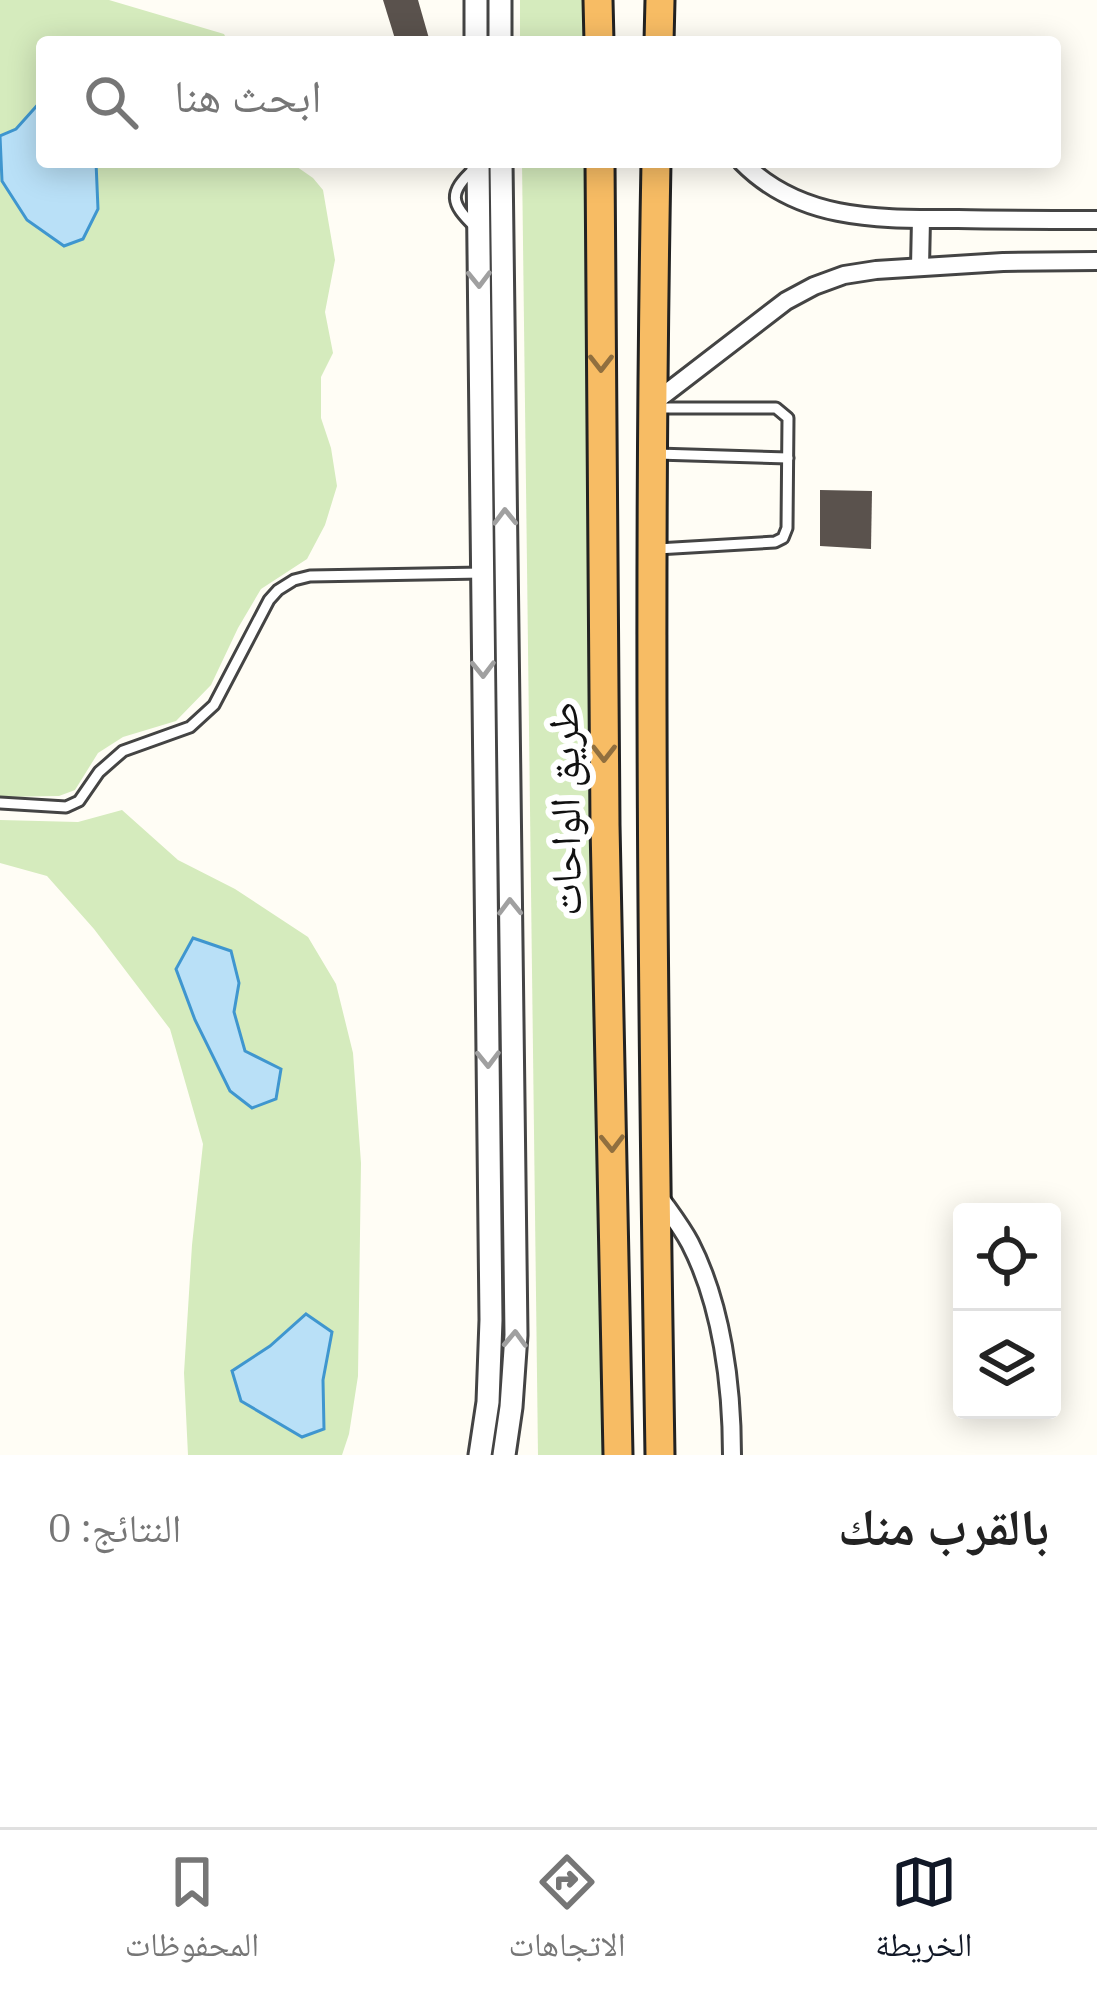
<!DOCTYPE html>
<html lang="ar">
<head>
<meta charset="utf-8">
<style>
  :root { --surface:#fff; --page:#f2f2f2; --text:#222; --muted:#767676; --line:#e0e0e0; --accent:#111827 }
  body { margin:0; font-family:"IBM Plex Serif","Noto Naskh Arabic",serif; background:var(--page); color:var(--text); direction:rtl }
  .controls { position:absolute; right:36px; bottom:36px; display:grid; overflow:hidden; border-radius:12px; box-shadow:0 6px 30px #0003 }
  .controls button { width:108px; height:108px; display:grid; place-items:center; padding:0; border:0; border-bottom:3px solid var(--line); background:var(--surface); color:var(--text); font:60px sans-serif }
  .list { margin:0; padding:0; list-style:none }
  h2 { display:flex; justify-content:space-between; align-items:center; height:156px; margin:0; padding:0 48px; font-size:51px }
  h2 small { font-size:39px; font-weight:400; color:var(--muted) }
  .icon { flex:none; width:66px; height:66px; fill:none; stroke:currentColor; stroke-width:2; stroke-linecap:round; stroke-linejoin:round }
  .map { position:relative; flex:none; width:1097px; height:1455px; overflow:hidden; direction:ltr }
  .search { position:absolute; background:var(--surface); box-shadow:0 6px 30px #0003; left:36px; right:36px; top:36px; height:132px; display:flex; align-items:center; gap:30px; box-sizing:border-box; padding:0 42px; border-radius:12px; color:var(--muted); font-size:45px }
  .sheet { height:372px; background:var(--surface) }
  nav { display:flex; justify-content:space-around; align-items:center; box-sizing:border-box; height:168px; border-top:3px solid var(--line); background:var(--surface); font-size:33px; color:var(--muted) }
  nav a { display:grid; justify-items:center; gap:6px }
  nav .on { color:var(--accent) }
  .map>svg:first-child { display:block }
  .green { fill:#d5ebbd }
  .water { fill:#b9e0f7; stroke:#3f96cf; stroke-width:3 }
  .building { fill:#5a524d }
  .lines { fill:none; stroke-linecap:round; stroke-linejoin:round }
  .service-casing { stroke:#444; stroke-width:15 }
  .minor-casing { stroke:#444; stroke-width:22 }
  .tertiary-casing { stroke:#444; stroke-width:27 }
  .trunk-casing { stroke:#222; stroke-width:33 }
  .service { stroke:#fff; stroke-width:9 }
  .minor { stroke:#fff; stroke-width:16 }
  .tertiary { stroke:#fff; stroke-width:21 }
  .trunk { stroke:#f7bc64; stroke-width:27 }
  .oneway { stroke:#a0a0a0 }
  .oneway2 { stroke:#906f3f }
  .labels { text-anchor:middle; dominant-baseline:central; stroke-width:12; stroke-linejoin:round; paint-order:stroke }
  .street-label { font-size:42px; fill:#111; stroke:#fff }
</style>
</head>
<body>
<div class="map">
<svg width="1097" height="1455" viewBox="0 0 1097 1455">
  <rect width="100%" height="100%" fill="#fffdf5"/>
  <g class="green">
    <polygon points="0,0 109,0 224,34 228,42 42,42 42,162 290,162 313,178 323,190 335,260 325,312 333,353 321,377 321,418 331,448 337,486 325,525 307,559 261,589 238,628 211,685 176,721 123,737 98,753 75,790 59,796 0,797"/>
    <rect x="520" y="0" width="70" height="42"/>
    <polygon points="522,162 591,162 605,1455 538,1455"/>
    <polygon points="122,810 178,860 235,889 308,937 336,984 353,1053 361,1163 358,1376 349,1434 342,1455 188,1455 184,1373 192,1245 203,1144 170,1029 94,929 47,876 0,863 0,820 78,822"/>
  </g>
  <g class="water">
    <polygon points="42,100 42,162 96,162 98,209 83,239 64,246 27,220 2,181 0,136 16,129"/>
    <polygon points="193,938 231,951 239,983 234,1012 245,1051 281,1069 276,1099 252,1108 230,1091 195,1020 176,969"/>
    <polygon points="306,1314 332,1332 323,1380 324,1429 302,1437 241,1401 232,1371 270,1346"/>
  </g>
  <g class="building">
    <polygon points="383,0 418,0 430,42 396,42"/>
    <polygon points="820,490 872,491 871,549 820,546"/>
  </g>
  <g class="lines">
    <g class="service-casing">
      <g id="service">
        <path d="M 474,169 C 448,193 450,203 475,227"/>
        <polyline points="655,408 776,408 788,418 787,528 783,538 775,542 657,549"/>
        <polyline points="657,454 788,458"/>
        <polyline points="0,803 66,807 79,801 99,772 123,751 190,727 214,705 269,600 278,590 294,580 310,576 482,573"/>
      </g>
    </g>
    <g class="minor-casing">
      <g id="minor">
        <path d="M 742,162 C 801,222 881,219 958,219 C 1005,220 1051,220 1097,220"/>
        <polyline points="920,267 921,219"/>
        <polyline points="652,404 786,301 814,286 844,275 876,270 1003,262 1097,261"/>
        <path d="M 658,1195 C 669,1211 681,1226 690,1243 C 722,1305 732,1386 732,1455"/>
      </g>
    </g>
    <g class="tertiary-casing">
      <g id="tertiary">
        <polyline points="476,0 476,42"/>
        <polyline points="500,0 500,42"/>
        <polyline points="478,162 491,1320 488,1402 480,1455"/>
        <polyline points="501,162 516,1335 511,1407 504,1455"/>
      </g>
    </g>
    <g class="trunk-casing">
      <g id="trunk">
        <polyline points="598,0 599,42"/>
        <polyline points="659,42 660,0"/>
        <polyline points="600,162 605,825 618,1455"/>
        <path d="M 656,162 C 648,593 653,1024 660,1455"/>
      </g>
    </g>
    <use href="#service" class="service"/>
    <use href="#minor" class="minor"/>
    <use href="#tertiary" class="tertiary"/>
    <use href="#trunk" class="trunk"/>
  </g>
  <defs><path id="oneway-chevron" d="M-2-3.5L2.5 0L-2 3.5" fill="none" stroke-width="1.6" stroke-linecap="round" stroke-linejoin="round" transform="scale(3)"/></defs>
  <g class="oneway">
    <use href="#oneway-chevron" transform="translate(479 279) rotate(89)"/>
    <use href="#oneway-chevron" transform="translate(505 517) rotate(-91)"/>
    <use href="#oneway-chevron" transform="translate(483 669) rotate(89)"/>
    <use href="#oneway-chevron" transform="translate(510 907) rotate(-91)"/>
    <use href="#oneway-chevron" transform="translate(488 1059) rotate(89)"/>
    <use href="#oneway-chevron" transform="translate(515 1339) rotate(-88)"/>
  </g>
  <g class="oneway2">
    <use href="#oneway-chevron" transform="translate(601 363) rotate(90)"/>
    <use href="#oneway-chevron" transform="translate(604 753) rotate(90)"/>
    <use href="#oneway-chevron" transform="translate(612 1143) rotate(89)"/>
  </g>
  <g class="labels">
    <g class="street-label">
      <text transform="translate(564 809) rotate(-91)">طريق الواحات</text>
    </g>
  </g>
</svg>
<div class="controls">
<button><svg class="icon" aria-label="locate" viewBox="0 0 24 24"><circle cx="12" cy="12" r="6"/><path d="M12 2v4M12 18v4M2 12h4M18 12h4"/></svg></button>
<button><svg class="icon" aria-label="layers" viewBox="0 0 24 24"><path d="M12 4l9 5-9 5-9-5zM3 14l9 5 9-5"/></svg></button>
</div>
<div class="search"><svg class="icon" aria-label="search" viewBox="0 0 24 24"><circle cx="10" cy="10" r="6"/><path d="M15 15l6 6"/></svg>ابحث هنا</div>
</div>
<section class="sheet">
<h2>بالقرب منك<small>النتائج: 0</small></h2>
<ul class="list">
</ul>
</section>
<nav>
<a class="on"><svg class="icon" aria-label="map" viewBox="0 0 24 24"><path d="M3 6l6-2 6 2 6-2v14l-6 2-6-2-6 2zM9 4v14M15 6v14"/></svg>الخريطة</a>
<a><svg class="icon" aria-label="directions" viewBox="0 0 24 24"><path d="M12 3l9 9-9 9-9-9zM9 14v-3h6M13 9l2 2-2 2"/></svg>الاتجاهات</a>
<a><svg class="icon" aria-label="saved" viewBox="0 0 24 24"><path d="M7 4h10v16l-5-4-5 4z"/></svg>المحفوظات</a>
</nav>
</body>
</html>
